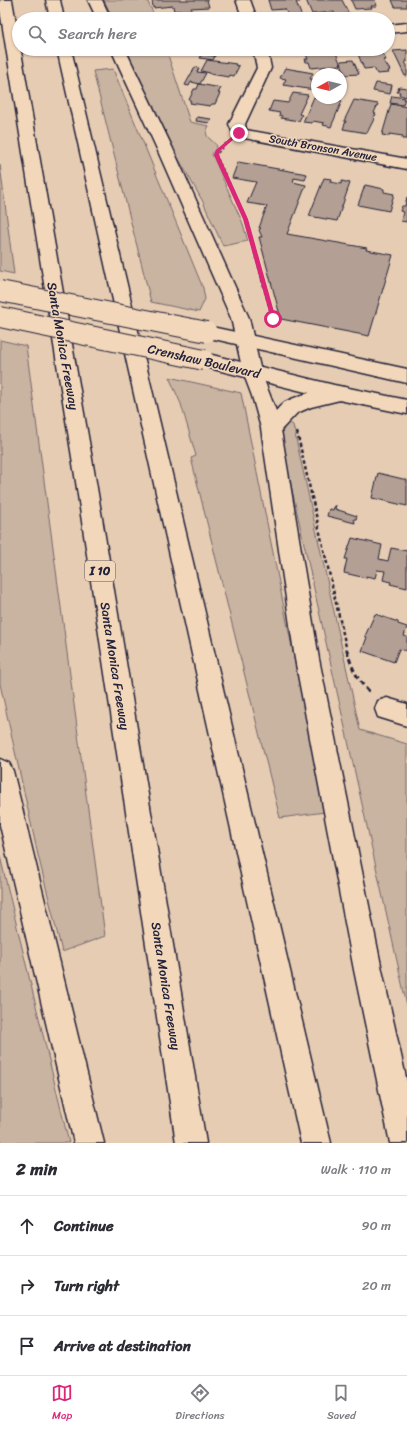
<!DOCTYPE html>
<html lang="en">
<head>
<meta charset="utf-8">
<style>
  :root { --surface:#fff; --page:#f7f7f7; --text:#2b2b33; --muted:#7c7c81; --line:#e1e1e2; --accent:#db2777 }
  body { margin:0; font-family:Sriracha,sans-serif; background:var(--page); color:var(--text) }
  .compass { position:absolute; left:311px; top:68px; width:36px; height:36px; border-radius:50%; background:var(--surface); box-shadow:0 1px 3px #0004; rotate:262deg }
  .stop { position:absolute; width:12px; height:12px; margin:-9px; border:3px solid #db2777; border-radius:50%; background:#fff }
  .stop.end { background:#db2777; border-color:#fff; box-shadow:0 1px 4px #0008 }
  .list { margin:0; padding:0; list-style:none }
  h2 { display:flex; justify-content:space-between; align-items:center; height:52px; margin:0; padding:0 16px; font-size:17px }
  h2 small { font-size:13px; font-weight:400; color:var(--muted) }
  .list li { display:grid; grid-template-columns:26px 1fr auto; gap:12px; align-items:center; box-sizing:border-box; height:60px; padding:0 16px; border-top:1px solid var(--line) }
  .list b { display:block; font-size:15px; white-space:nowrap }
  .list em { font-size:13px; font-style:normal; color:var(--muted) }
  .icon { flex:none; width:22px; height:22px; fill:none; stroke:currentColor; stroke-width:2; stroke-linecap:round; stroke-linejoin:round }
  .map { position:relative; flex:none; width:407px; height:1143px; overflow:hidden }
  .search { position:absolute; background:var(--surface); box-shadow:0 1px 3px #0004; left:12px; right:12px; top:12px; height:44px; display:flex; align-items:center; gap:10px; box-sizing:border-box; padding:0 14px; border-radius:22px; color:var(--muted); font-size:15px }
  .sheet { height:232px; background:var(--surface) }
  nav { display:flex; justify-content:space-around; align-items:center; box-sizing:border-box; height:56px; border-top:1px solid var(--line); background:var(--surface); font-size:11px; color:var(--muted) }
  nav a { display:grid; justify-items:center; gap:2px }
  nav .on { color:var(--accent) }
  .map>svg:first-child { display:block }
  .green { fill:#c9b3a1; stroke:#766a6e }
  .building { fill:#b39f93; stroke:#22223b }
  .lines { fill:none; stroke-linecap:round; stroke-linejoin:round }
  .minor-casing { stroke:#22223b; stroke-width:3 }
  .major-casing { stroke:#22223b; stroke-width:3 }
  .highway-casing { stroke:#22223b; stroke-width:3 }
  .path-far2 { stroke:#22223b; stroke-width:1.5; stroke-dasharray:3 2; stroke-linecap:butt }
  .path-far1 { stroke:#22223b; stroke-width:2.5; stroke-dasharray:3.5 2.5; stroke-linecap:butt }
  .path { stroke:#22223b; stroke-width:3; stroke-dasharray:5 3.5; stroke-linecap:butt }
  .minor { fill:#f3d7ba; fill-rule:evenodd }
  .major { fill:#f3d7ba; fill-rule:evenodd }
  .highway { fill:#f3d7ba; fill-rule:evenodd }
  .major-bridge-casing { stroke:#22223b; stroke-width:22; stroke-linecap:butt }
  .major-bridge { stroke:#f3d7ba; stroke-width:20 }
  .route { fill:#db2777 }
  .labels { text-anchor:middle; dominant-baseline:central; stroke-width:3; stroke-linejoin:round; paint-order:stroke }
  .far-street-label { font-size:11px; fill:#22223b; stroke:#f3d7ba }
  .shield { fill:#f3d7ba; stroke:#615861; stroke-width:1 }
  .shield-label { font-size:12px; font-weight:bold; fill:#22223b }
  .street-label { font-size:13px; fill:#22223b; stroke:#f3d7ba }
</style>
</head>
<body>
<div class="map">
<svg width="407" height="1143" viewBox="0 0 407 1143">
  <rect width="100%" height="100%" fill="#e6ccb2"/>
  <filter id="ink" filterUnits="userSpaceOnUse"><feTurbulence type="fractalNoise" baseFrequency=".025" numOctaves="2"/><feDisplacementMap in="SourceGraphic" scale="8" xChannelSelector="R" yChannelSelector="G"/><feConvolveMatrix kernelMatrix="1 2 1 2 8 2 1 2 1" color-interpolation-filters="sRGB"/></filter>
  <g filter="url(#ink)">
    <g class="green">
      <polygon points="104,0 147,0 156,19 113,19"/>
      <path d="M 126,49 L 166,49 L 190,122 L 209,126 C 202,137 211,138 217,146 L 212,154 L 243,224 L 248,241 L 223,246 L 202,200 L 165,135 Z"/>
      <polygon points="113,69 203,288 205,299 199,312 151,302 93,71"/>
      <polygon points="0,165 14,274 0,271"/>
      <polygon points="0,340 26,346 105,936 62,952 38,855 0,684"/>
      <polygon points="169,377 241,393 325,812 280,818 191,458 196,456 181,404"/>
      <polygon points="288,421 293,425 360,730 407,744 407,1006 282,445 281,434"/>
      <polygon points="0,856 69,1143 0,1143"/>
    </g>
    <g class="building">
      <polygon points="152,0 207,0 209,7 191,8 192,10 174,11 173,6 153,8"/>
      <polygon points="268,0 300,0 300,2 296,2 302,17 289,18 285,9 271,10"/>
      <polygon points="306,0 342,0 349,14 335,15 334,12 312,14"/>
      <polygon points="351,0 375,0 377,6 371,6 372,8 355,9"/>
      <polygon points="392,0 407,0 407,7 395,7"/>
      <polygon points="195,15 196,19 173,19 172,16"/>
      <polygon points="407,50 407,62 404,62 407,65 407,76 405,76 393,51"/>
      <polygon points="314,52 336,53 341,65 311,68 309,62 306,62 305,59 308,59 306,54"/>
      <polygon points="376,53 377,54 383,54 386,60 383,60 390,70 388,71 389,73 377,74 374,68 364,69 358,54"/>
      <polygon points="202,54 215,56 213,60 200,58"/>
      <polygon points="207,60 236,64 235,65 239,66 234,76 230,75 229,77 210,74 210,73 201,71"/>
      <polygon points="353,60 359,74 344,75 341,61"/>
      <polygon points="195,67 199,68 197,72 206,73 200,84 191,82 189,86 185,85"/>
      <polygon points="285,68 313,73 310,79 313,79 310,86 313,86 310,88 314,89 314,90 283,85 286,79 280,78"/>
      <polygon points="376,83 392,85 390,94 373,91"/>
      <polygon points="199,84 221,88 218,93 220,93 215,104 212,104 210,106 190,103 191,101 189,100 194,89 197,89"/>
      <polygon points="399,87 407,88 407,97 399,95 400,92 397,92"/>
      <polygon points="293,93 308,95 299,114 302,115 299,121 281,118 282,116 279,115 280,113 269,111 273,101 288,103"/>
      <polygon points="392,96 405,98 403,105 390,103"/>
      <polygon points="314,97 342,101 331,127 323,125 324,123 313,121 312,123 303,122"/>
      <polygon points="354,100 378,104 374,113 376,114 375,116 374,116 373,118 374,119 367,133 343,129 346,121 344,121"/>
      <polygon points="391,104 407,107 407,139 402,139 403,136 389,134 389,136 382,135"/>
      <polygon points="197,117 211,119 209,123 196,121"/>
      <polygon points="238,162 307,174 305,180 294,178 293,182 306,185 287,234 367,248 366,250 393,255 369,336 281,319 259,237 262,237 259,230 261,228 259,228 267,206 247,203 256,182 232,178"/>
      <polygon points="324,178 331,179 330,182 341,184 342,181 350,183 337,221 309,216"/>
      <polygon points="365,185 384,189 384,192 394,194 389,211 358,205"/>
      <polygon points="407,197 407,222 401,221 403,212 400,211 402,206 405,206"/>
      <polygon points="378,473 407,480 407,506 372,498"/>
      <polygon points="335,505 336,505 335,509 357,516 356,519 354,519 355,523 327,516 329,509 333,510"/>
      <polygon points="352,538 382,545 379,559 388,561 391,548 407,551 407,588 390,584 391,582 383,580 385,571 377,570 375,578 366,576 366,578 344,573 347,559 345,559"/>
      <polygon points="375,614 398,622 398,624 407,627 404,636 407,637 407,651 399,649 394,662 362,651 367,637 365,636"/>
    </g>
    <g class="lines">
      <g class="minor-casing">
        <g id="minor">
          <polygon points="236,0 250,0 257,19 243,19"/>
          <polygon points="407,23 407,31 388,33 388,25"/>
          <polygon points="253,49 267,49 271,68 245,124 246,130 407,159 407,169 234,136 229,124 257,68"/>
          <polygon points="387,698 407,704 407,726 378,717 375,709 378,701"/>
        </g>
      </g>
      <g class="major-casing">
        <g id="major">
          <polygon points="207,326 407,369 407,383 201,336 198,332 201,328"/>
          <polygon points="204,353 334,385 407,400 407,414 334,399 197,365 195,360 197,355"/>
        </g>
      </g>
      <g class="highway-casing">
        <g id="highway">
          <polygon points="0,0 12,0 96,482 206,1143 176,1143 76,482 0,10"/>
          <polygon points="46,0 60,0 64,19 50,19"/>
          <polygon points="88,0 102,0 111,19 97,19"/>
          <polygon points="57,49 71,49 331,1143 301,1143"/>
          <path d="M 111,49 L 125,49 L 173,149 L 249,318 L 261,372 L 276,411 C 279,408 281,404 285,402 C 299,395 333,384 348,388 L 351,393 L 348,398 L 311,407 L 297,413 L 281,430 L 319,659 L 382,970 L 407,1082 L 407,1143 L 390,1143 L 354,970 L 295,659 L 261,428 L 252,396 L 243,372 L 231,318 L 157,149 Z"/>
          <polygon points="0,759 9,763 13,771 104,1143 74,1143 0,825"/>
        </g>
      </g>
      <polyline class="path-far2" points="226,143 216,155 246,219 262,280"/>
      <g class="path-far1">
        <polyline points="262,279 273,319"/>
        <polyline points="297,432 347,651"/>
      </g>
      <path class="path" d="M 347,650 C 351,667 358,681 370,693"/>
      <use href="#minor" class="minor"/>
      <use href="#major" class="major"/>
      <use href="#highway" class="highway"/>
      <g class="major-bridge-casing">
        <g id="major-bridge">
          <polyline points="0,291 207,332"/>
          <polyline points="0,317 204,360"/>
        </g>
      </g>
      <use href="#major-bridge" class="major-bridge"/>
    </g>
  </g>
  <polygon class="route" points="237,132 241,133 220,151 219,155 248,219 276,319 273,321 271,319 243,219 214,155 216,150"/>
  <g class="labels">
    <g class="far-street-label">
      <text transform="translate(323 148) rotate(10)">South Bronson Avenue</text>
    </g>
    <rect class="shield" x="85" y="561" width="30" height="20" rx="3"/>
    <g class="shield-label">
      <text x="100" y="571">I 10</text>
    </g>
    <g class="street-label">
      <text transform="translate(63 346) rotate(80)">Santa Monica Freeway</text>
      <text transform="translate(204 361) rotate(13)">Crenshaw Boulevard</text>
      <text transform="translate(115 666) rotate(81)">Santa Monica Freeway</text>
      <text transform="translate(166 986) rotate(81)">Santa Monica Freeway</text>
    </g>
  </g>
</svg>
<svg class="compass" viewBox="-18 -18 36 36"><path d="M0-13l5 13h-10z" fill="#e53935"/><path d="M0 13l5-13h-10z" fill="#7c7c81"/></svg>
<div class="stop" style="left:273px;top:319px"></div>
<div class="stop end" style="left:239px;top:133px"></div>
<div class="search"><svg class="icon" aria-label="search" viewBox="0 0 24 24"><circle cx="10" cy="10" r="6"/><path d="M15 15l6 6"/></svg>Search here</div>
</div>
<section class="sheet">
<h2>2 min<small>Walk · 110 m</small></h2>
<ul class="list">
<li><svg class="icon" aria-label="ahead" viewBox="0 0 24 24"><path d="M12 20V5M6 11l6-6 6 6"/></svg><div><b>Continue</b></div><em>90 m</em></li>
<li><svg class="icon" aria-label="right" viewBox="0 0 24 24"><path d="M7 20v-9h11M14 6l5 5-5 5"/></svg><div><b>Turn right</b></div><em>20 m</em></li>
<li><svg class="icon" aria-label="arrive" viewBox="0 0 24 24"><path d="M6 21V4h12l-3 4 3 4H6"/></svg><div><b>Arrive at destination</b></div></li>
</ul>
</section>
<nav>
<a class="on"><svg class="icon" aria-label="map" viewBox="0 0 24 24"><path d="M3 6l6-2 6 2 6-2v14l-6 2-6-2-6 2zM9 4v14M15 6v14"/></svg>Map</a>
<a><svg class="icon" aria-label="directions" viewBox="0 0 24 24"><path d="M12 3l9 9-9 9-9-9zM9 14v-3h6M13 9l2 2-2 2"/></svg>Directions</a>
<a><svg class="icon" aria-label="saved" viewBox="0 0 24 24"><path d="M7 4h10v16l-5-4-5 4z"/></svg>Saved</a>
</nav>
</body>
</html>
